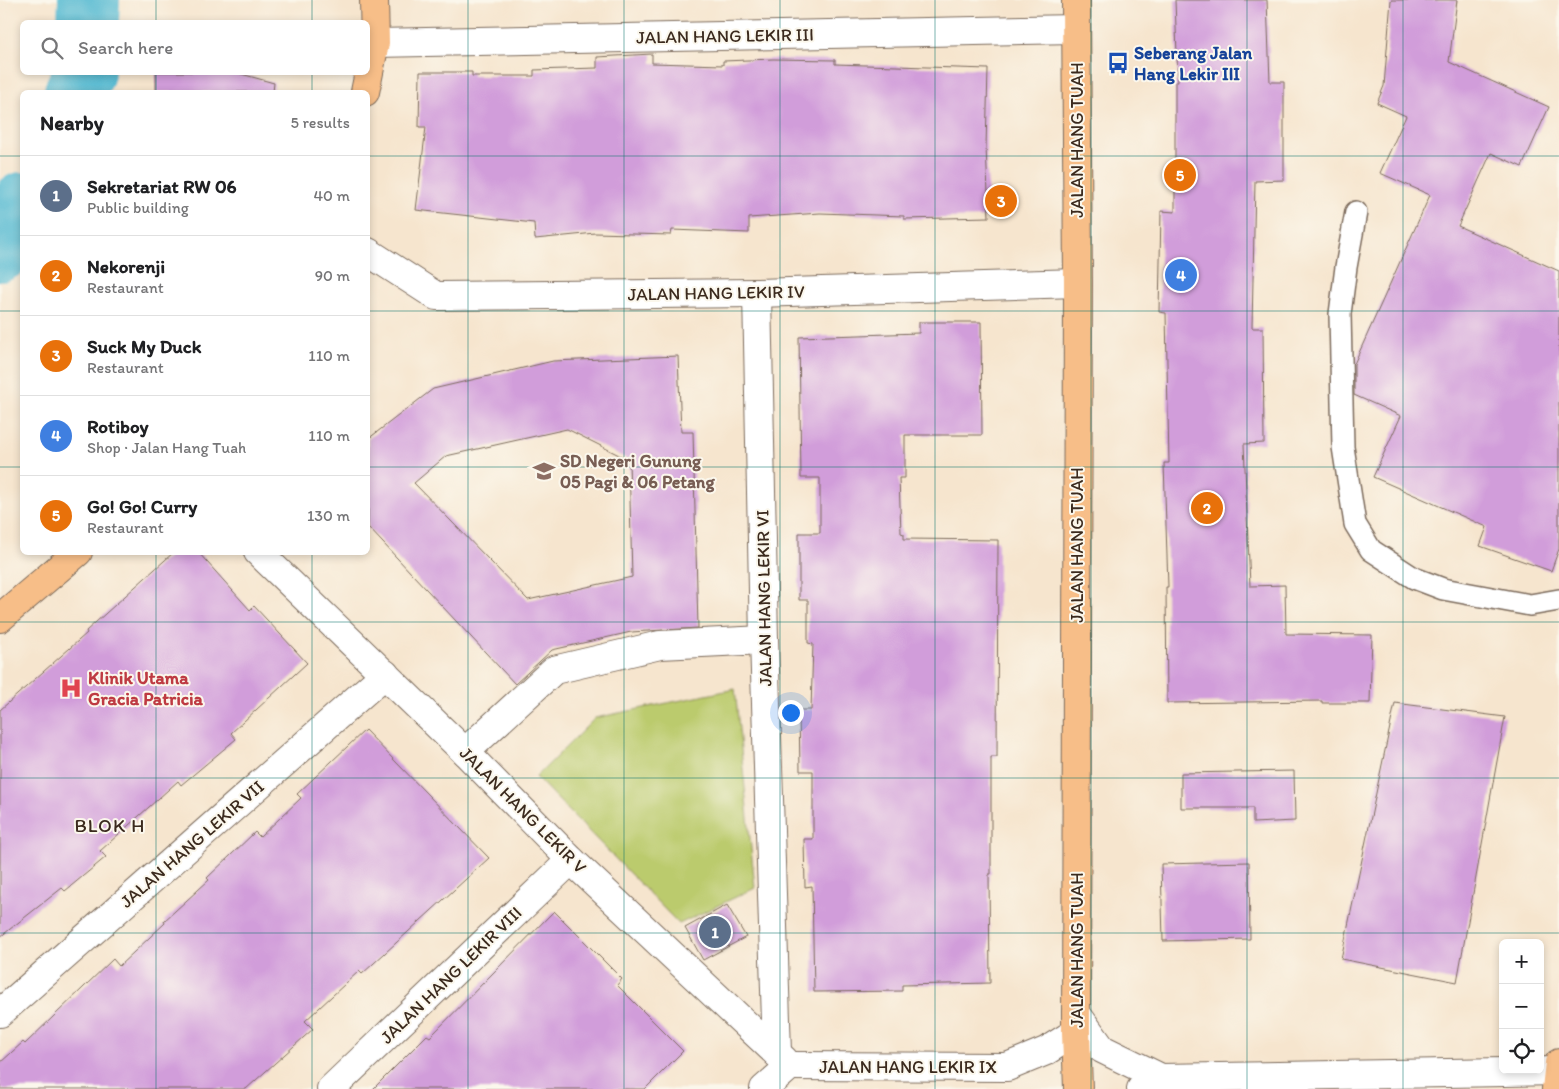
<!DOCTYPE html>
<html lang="en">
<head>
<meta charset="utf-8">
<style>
  :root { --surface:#fff; --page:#f6f6f6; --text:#202124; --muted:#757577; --line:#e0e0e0; --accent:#ea580c }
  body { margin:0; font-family:Itim,sans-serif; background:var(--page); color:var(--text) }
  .controls { position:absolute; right:15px; bottom:15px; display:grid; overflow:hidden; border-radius:8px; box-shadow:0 2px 8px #0003 }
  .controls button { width:45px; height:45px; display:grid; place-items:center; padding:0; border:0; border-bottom:1px solid var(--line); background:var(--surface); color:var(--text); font:25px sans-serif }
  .you { position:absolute; left:790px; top:712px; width:18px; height:18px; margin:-12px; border:4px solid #fff; border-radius:50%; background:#1a73e8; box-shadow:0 0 0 8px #1a73e833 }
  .badge { display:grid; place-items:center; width:32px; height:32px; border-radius:50%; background:var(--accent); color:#fff; font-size:16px; font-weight:700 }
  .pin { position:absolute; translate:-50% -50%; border:2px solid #fff; box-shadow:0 1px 5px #0006 }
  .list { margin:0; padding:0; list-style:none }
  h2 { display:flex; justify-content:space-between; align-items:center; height:65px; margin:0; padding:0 20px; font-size:21px }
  h2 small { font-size:16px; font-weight:400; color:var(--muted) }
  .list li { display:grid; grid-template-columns:32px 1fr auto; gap:15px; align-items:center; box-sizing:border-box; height:80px; padding:0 20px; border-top:1px solid var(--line) }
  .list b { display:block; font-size:19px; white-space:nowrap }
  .list p { margin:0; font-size:16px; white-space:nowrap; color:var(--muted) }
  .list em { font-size:16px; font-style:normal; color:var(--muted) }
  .icon { flex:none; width:28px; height:28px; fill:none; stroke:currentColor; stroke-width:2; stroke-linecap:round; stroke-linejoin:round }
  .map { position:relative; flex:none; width:1559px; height:1089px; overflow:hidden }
  .search { position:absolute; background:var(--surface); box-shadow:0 2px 8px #0003; left:20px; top:20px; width:350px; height:55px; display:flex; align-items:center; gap:12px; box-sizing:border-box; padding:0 18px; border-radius:8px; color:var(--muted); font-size:19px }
  .panel { position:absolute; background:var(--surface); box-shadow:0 2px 8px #0003; left:20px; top:90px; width:350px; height:465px; border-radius:8px }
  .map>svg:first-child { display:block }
  .green { fill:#bbcb6d; stroke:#7b7a46 }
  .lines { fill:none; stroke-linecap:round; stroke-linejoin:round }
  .river { stroke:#54bad2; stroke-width:62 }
  .building { fill:#d19dda; fill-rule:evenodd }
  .lane-casing { stroke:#7c6b5c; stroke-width:24 }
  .street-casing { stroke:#7c6b5c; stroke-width:30 }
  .primary-casing { stroke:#7c6b5c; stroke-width:30 }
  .lane { stroke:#fff; stroke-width:21 }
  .street { stroke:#fff; stroke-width:28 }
  .primary { stroke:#f7be88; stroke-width:28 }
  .grid { fill:none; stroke:#0f766e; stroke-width:1; stroke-opacity:0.55 }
  .labels { text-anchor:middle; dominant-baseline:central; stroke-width:4; stroke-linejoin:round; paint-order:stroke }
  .street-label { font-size:18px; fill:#3b2a1e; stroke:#fbf7ec }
  .transit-label { font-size:18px; font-weight:bold; fill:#164399; stroke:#fbf7ec; text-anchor:start }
  .education-label { font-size:18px; font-weight:bold; fill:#785e54; stroke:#fbf7ec; text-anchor:start }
  .health-label { font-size:18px; font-weight:bold; fill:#be3a42; stroke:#fbf7ec; text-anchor:start }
  .neighbourhood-label { font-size:19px; letter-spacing:1px; fill:#3b2a1e; stroke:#fbf7ec }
</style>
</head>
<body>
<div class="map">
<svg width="1559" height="1089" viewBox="0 0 1559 1089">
  <rect width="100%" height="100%" fill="#fbf7ec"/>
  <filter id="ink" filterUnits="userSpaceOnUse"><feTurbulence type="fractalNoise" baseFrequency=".02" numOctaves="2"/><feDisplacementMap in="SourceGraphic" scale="10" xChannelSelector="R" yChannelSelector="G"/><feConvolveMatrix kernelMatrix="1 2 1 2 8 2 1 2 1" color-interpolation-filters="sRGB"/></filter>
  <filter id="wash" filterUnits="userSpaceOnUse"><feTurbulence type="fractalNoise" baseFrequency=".0096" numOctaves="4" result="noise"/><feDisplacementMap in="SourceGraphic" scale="20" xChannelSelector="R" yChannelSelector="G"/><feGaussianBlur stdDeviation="1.12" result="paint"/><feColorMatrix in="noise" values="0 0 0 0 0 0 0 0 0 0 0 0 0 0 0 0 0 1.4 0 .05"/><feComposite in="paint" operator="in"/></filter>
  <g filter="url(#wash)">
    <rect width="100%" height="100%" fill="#f6e5ce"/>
    <polygon class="green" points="735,689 755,888 679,924 536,777 595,718"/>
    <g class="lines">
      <g class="river">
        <polyline points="88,22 89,0"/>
        <polyline points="75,92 84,72"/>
        <polyline points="0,251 22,203"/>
      </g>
    </g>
    <g id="blocks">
      <g class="building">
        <polygon points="1175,0 1267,0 1270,82 1284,82 1284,180 1255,181 1252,328 1263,328 1264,443 1244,444 1250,586 1285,585 1286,634 1372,635 1370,703 1322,703 1322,701 1167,703 1166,587 1168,587 1164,463 1169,463 1166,313 1159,312 1161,211 1175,212 1175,82 1178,82"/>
        <polygon points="1391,0 1457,0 1449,62 1549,107 1522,167 1491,153 1458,226 1559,271 1559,549 1551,571 1480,546 1487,527 1373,477 1401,416 1354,395 1354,364 1430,195 1380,173 1406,116 1377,103 1384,86"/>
        <polygon points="652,54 652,63 723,65 723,61 773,59 835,60 835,64 988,69 986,147 989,217 904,219 904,216 820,213 749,218 749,233 672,230 671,235 595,233 535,239 534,223 416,210 426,127 419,127 420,72 472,72 472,76 534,76 534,70 597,68 597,57"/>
        <polygon points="156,72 234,72 274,83 273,92 156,92"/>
        <polygon points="919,322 981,322 982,435 905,435 905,478 899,478 901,533 904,534 904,539 998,540 997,757 991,757 991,874 989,874 990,983 902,985 902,991 814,992 812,886 805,887 804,839 813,839 813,771 800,771 799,710 811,710 813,644 808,643 808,600 799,600 799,533 820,533 820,478 801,478 799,337 919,333"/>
        <path d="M 678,356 L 681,432 L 693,432 L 698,628 L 631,632 L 552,650 L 515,684 L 368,527 L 368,439 L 433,389 L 553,361 ZM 567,429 L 629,460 L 632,577 L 528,600 L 414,483 L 446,456 Z"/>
        <polygon points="174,552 198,552 250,610 254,606 307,663 231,733 236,739 181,785 178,781 100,851 106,857 65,891 62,888 0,937 0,710 87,633 86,631"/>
        <polygon points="1395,703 1505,717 1457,982 1341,959"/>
        <polygon points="365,730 489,858 362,974 359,971 305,1021 313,1029 246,1089 0,1089 0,1063 23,1042 25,1044 113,959 119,966 165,923 164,921 209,880 207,878 255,832 260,837 301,798 297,794"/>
        <polygon points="1294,771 1295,821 1253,823 1253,808 1181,808 1181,773"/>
        <polygon points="1249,862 1250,939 1163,941 1161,864"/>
        <polygon points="727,905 746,937 703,960 685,928"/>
        <polygon points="554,911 622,979 617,985 683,1051 645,1089 373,1089 427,1035 430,1037"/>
      </g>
    </g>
  </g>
  <g filter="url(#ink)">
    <use href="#blocks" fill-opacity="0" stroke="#7c6b5c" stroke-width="1"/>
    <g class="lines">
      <g class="lane-casing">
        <polyline id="lane" points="1356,212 1346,267 1340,314 1343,447 1355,524 1371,550 1414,578 1443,589 1530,605 1559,600"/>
      </g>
      <g class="street-casing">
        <g id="street">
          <polyline points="375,43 1076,29"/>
          <polyline points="368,252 436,296 757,293 1078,283"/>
          <polyline points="757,293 764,640 777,1053"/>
          <polyline points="258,552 465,752 571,860 784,1060"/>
          <polyline points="465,752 554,670 660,645 764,640"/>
          <polyline points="0,1013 385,674"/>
          <polyline points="1076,1013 1102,1049 1161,1078"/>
          <polyline points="790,1066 1007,1067 1046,1051 1076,1032"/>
          <polyline points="331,1089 571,860"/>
          <polyline points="764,1089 790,1066"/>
          <polyline points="1141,1089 1161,1078 1558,1071"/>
        </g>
      </g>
      <g class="primary-casing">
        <g id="primary">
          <polyline points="1076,0 1078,283 1076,1032 1078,1089"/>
          <polyline points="365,92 375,43 374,0"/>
          <polyline points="0,618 78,552"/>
          <polyline points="1556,1089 1559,1063"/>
        </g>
      </g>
      <use href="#lane" class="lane"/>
      <use href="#street" class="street"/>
      <use href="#primary" class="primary"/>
    </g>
  </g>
  <path class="grid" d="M 156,0 L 156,22M 312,0 L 312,22M 468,0 L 468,1089M 624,0 L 624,1089M 780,0 L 780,1089M 935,0 L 935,1089M 1091,0 L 1091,1089M 1247,0 L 1247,1089M 1403,0 L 1403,1089M 156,72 L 156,92M 312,72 L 312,92M 0,156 L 22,156M 368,156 L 1559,156M 0,311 L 22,311M 368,311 L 1559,311M 0,467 L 22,467M 368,467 L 1559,467M 156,552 L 156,1089M 312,552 L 312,1089M 0,622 L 1559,622M 0,778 L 1559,778M 0,933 L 1559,933"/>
  <defs>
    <g id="bus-bare" transform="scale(1.725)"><path d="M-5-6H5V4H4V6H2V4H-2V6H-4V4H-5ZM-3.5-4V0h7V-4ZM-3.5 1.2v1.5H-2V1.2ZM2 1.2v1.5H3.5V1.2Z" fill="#1a4fb4" stroke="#fbf7ec" stroke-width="2.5" paint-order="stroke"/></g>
    <g id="school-bare" transform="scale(1.725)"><path d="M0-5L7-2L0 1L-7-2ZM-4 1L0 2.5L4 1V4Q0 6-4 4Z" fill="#8d6e63" stroke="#fbf7ec" stroke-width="2.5" paint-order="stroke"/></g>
    <g id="hospital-bare" transform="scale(1.725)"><path d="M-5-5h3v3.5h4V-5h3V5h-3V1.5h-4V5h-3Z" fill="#e0444e" stroke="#fbf7ec" stroke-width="2.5" paint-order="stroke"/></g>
  </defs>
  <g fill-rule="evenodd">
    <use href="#bus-bare" x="1118" y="63"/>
    <use href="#school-bare" x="544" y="471"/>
    <use href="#hospital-bare" x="71" y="688"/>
  </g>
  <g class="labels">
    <g class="street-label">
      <text transform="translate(725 36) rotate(-1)">JALAN HANG LEKIR III</text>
      <text transform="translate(1077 140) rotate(-90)">JALAN HANG TUAH</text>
      <text transform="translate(716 293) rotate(-1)">JALAN HANG LEKIR IV</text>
      <text transform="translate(1077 545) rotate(-90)">JALAN HANG TUAH</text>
      <text transform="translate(764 598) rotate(-91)">JALAN HANG LEKIR VI</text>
      <text transform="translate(523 810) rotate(45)">JALAN HANG LEKIR V</text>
      <text transform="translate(192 844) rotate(-41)">JALAN HANG LEKIR VII</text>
      <text transform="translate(1077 950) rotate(-90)">JALAN HANG TUAH</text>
      <text transform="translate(451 975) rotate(-44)">JALAN HANG LEKIR VIII</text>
      <text x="908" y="1067">JALAN HANG LEKIR IX</text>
    </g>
    <g class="transit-label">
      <text x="1134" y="53">Seberang Jalan<tspan x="1134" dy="21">Hang Lekir III</tspan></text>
    </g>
    <g class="education-label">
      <text x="560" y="461">SD Negeri Gunung<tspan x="560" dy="21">05 Pagi &amp; 06 Petang</tspan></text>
    </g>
    <g class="health-label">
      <text x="88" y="678">Klinik Utama<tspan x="88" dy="21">Gracia Patricia</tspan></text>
    </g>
    <g class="neighbourhood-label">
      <text x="110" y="825">BLOK H</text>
    </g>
  </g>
</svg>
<div class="controls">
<button>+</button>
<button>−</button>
<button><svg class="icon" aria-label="locate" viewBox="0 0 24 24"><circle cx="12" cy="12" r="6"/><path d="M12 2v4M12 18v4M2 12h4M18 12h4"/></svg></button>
</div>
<div class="you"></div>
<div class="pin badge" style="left:715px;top:932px;background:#5c6f8a">1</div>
<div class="pin badge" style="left:1207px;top:508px;background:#e8710a">2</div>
<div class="pin badge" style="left:1001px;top:201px;background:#e8710a">3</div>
<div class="pin badge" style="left:1181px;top:275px;background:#3f7fe0">4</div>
<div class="pin badge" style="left:1180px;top:175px;background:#e8710a">5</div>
<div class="search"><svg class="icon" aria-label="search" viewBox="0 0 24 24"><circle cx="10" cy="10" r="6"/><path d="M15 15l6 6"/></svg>Search here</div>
<section class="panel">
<h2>Nearby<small>5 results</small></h2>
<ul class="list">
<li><span class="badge" style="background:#5c6f8a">1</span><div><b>Sekretariat RW 06</b><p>Public building</p></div><em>40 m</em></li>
<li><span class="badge" style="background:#e8710a">2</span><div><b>Nekorenji</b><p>Restaurant</p></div><em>90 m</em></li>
<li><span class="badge" style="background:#e8710a">3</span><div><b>Suck My Duck</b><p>Restaurant</p></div><em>110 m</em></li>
<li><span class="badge" style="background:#3f7fe0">4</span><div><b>Rotiboy</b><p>Shop · Jalan Hang Tuah</p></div><em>110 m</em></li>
<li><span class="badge" style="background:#e8710a">5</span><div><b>Go! Go! Curry</b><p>Restaurant</p></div><em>130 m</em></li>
</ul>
</section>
</div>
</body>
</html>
